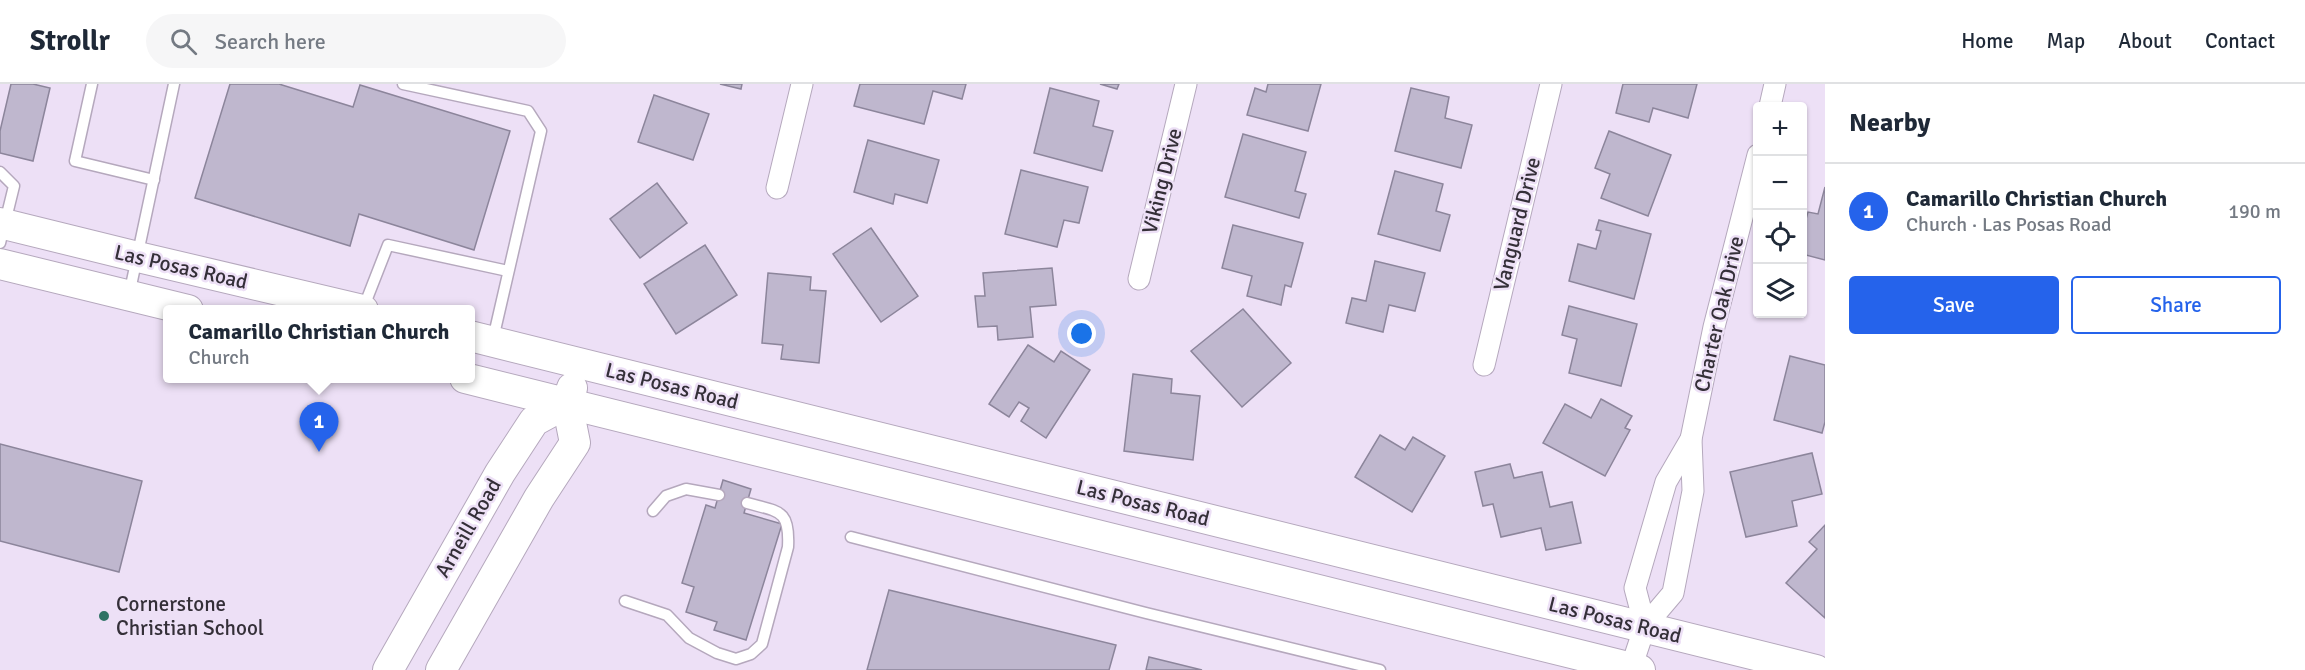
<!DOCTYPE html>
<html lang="en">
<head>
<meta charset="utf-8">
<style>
  :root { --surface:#fff; --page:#f6f6f7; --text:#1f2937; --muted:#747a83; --line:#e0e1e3; --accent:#2563eb }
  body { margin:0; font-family:Signika,sans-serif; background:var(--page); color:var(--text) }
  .controls { position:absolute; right:18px; top:18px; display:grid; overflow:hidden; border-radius:6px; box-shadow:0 2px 4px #0004 }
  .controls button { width:54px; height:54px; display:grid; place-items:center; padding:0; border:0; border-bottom:2px solid var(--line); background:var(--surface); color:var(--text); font:30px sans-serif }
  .you { position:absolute; left:1082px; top:250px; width:21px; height:21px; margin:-15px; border:4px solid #fff; border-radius:50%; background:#1a73e8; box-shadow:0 0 0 9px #1a73e833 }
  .badge { display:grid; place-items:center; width:39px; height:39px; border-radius:50%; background:var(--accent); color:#fff; font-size:20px; font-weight:700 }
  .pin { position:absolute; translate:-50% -50px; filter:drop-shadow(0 2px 3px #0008) }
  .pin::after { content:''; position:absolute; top:32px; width:21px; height:18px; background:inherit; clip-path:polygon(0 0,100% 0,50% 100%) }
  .popup { position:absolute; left:163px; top:221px; width:312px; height:78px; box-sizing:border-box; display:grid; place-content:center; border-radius:6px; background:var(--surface); filter:drop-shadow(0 2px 4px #0005); font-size:20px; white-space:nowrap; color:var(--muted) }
  .popup b { font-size:22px; color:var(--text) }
  .popup::after { content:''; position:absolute; left:50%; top:100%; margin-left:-12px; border:12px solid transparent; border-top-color:var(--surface) }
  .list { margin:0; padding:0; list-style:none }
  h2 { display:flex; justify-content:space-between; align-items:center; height:78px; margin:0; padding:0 24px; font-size:26px }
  h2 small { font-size:20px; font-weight:400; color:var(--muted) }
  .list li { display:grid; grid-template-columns:39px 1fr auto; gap:18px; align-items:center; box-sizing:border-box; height:96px; padding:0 24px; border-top:2px solid var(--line) }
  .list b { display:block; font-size:22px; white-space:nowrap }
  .list p { margin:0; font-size:20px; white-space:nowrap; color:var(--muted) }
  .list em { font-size:20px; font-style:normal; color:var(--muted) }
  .actions { display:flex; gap:12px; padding:18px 24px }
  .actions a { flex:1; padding:14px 0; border:2px solid var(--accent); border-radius:6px; text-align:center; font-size:21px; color:var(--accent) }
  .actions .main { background:var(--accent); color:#fff }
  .icon { flex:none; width:33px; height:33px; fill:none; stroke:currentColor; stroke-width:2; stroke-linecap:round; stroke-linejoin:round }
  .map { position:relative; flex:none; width:1825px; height:586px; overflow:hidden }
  header { display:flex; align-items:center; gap:36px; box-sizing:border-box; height:84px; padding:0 30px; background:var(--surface); border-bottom:2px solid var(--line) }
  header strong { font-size:28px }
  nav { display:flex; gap:33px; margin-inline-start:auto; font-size:21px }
  .search { width:420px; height:54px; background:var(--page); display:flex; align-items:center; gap:15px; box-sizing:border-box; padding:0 21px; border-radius:33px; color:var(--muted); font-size:22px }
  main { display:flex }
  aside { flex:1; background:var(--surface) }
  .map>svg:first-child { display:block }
  .building { fill:#bfb7ce; stroke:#8c859b; stroke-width:1.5 }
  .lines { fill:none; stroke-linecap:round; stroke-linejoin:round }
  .lane-casing { stroke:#b5a8bd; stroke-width:13 }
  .street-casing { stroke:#b5a8bd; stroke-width:23 }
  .secondary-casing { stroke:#b5a8bd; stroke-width:32 }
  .lane { stroke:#fff; stroke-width:10 }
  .street { stroke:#fff; stroke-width:21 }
  .secondary { stroke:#fff; stroke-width:30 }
  .poi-dot { fill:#2f7365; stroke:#ede0f6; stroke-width:2 }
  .labels { text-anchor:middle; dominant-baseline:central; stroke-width:5; stroke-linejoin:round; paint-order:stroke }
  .street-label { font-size:21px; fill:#342f38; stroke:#ede0f6 }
  .poi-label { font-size:21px; fill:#342f38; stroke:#ede0f6; text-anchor:start }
</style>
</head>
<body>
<header>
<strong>Strollr</strong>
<div class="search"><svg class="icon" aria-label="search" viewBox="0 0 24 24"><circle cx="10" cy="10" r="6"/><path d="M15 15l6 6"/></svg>Search here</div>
<nav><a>Home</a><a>Map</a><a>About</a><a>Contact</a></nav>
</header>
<main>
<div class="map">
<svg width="1825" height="586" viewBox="0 0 1825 586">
  <rect width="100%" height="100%" fill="#ede0f6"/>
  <g class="building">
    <polygon points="11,0 33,0 50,4 33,77 0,69 0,47"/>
    <polygon points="230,0 279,0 353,23 360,1 510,47 474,166 359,130 350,162 195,114"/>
    <polygon points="720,0 742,0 741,5"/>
    <polygon points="860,0 966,0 962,15 933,7 924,40 854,22"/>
    <polygon points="1100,0 1119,0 1117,5"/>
    <polygon points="1268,0 1321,0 1308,47 1247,31 1255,4 1266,8"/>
    <polygon points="1623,0 1697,0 1688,34 1653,24 1649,38 1616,29"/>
    <polygon points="1050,4 1099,17 1093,42 1113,47 1102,87 1034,69"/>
    <polygon points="1411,4 1449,13 1445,34 1472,41 1461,84 1395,67"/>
    <polygon points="654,11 709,30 693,76 638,58"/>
    <polygon points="1609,47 1671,71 1648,132 1601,114 1610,90 1595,84"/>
    <polygon points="1243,50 1306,68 1295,107 1306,110 1299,134 1225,113"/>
    <polygon points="868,56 939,76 927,119 895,110 893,120 854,108"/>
    <polygon points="1021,86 1088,103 1079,139 1064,136 1057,163 1005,150"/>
    <polygon points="1395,87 1443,100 1436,127 1450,131 1440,167 1378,150"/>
    <polygon points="657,99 687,139 640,174 610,135"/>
    <polygon points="1825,103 1825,176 1802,170 1802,149 1808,128 1818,130"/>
    <polygon points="1599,136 1651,150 1634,215 1569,197 1578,160 1596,165 1601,147 1596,146"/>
    <polygon points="1233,141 1303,159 1291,203 1285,201 1281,221 1247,212 1252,192 1222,184"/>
    <polygon points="871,144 918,212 881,238 833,170"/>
    <polygon points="705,161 737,211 676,250 644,200"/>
    <polygon points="1375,177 1425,189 1415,227 1389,221 1383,248 1346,239 1352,214 1366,217"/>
    <polygon points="1052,184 1056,221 1030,223 1033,253 998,256 997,242 978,243 975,212 985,212 983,189"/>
    <polygon points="768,189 811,193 810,206 826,207 819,279 781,275 783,261 762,259"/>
    <polygon points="1569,222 1637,240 1621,302 1569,289 1577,255 1562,251"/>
    <polygon points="1243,225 1291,279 1242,323 1191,267"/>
    <polygon points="1028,261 1054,278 1061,267 1090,286 1046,354 1021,337 1029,324 1019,318 1009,333 989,320"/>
    <polygon points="1790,272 1825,281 1825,338 1822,349 1774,336"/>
    <polygon points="1133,290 1172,295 1171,309 1200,312 1193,376 1124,367"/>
    <polygon points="1601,315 1632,332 1625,344 1630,346 1605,392 1543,359 1565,320 1591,334"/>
    <polygon points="1380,351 1405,366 1413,353 1445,372 1412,428 1355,393"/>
    <polygon points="0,360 142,397 119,488 0,457"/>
    <polygon points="1812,369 1822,410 1792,417 1797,442 1746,453 1730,388"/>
    <polygon points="1510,380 1514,394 1542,388 1550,423 1572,418 1581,459 1546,466 1541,444 1501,453 1493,420 1483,422 1475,388"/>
    <polygon points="723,396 751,405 744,429 782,440 746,556 714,546 717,538 686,528 694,503 682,499 706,421 715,424"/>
    <polygon points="1825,441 1825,534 1786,499 1817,465 1809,458"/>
    <polygon points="889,506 1116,561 1109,586 867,586"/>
    <polygon points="1149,573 1202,586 1146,586"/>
  </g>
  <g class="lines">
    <g class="lane-casing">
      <g id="lane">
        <polyline points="92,0 75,77 154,96"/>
        <polyline points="403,0 528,27 541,47 493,255"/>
        <polyline points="0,88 14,102 0,159"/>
        <polyline points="129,211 174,0"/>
        <polyline points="363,225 388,161 508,187"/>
        <polyline points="653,427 666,412 686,405 719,411"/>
        <polyline points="851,453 1146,529 1380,586"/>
        <path d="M 625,517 L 667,531 L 689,554 L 717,569 L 736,575 L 751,570 L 762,560 L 788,463 C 790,425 779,428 747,419"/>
      </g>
    </g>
    <g class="street-casing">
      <g id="street">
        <polyline points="1770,22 1775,0"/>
        <polyline points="777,104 802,0"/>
        <polyline points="1139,195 1186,0"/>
        <polyline points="1484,281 1551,0"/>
        <polyline points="1645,542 1635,504 1666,398 1691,355"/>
        <polyline points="1631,584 1645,542 1673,509 1693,407 1691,355 1714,243 1758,71"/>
      </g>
    </g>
    <g class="secondary-casing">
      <g id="secondary">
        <polyline points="0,139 138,173 363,226"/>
        <polyline points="0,180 188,226"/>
        <polyline points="470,252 1816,586"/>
        <polyline points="465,294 1640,586"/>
        <polyline points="388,586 500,389 534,337 567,319"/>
        <polyline points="441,586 539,414 575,359 567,319 572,304"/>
      </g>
    </g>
    <use href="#lane" class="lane"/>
    <use href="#street" class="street"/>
    <use href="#secondary" class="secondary"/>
  </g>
  <circle class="poi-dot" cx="104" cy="532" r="6"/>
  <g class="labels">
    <g class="street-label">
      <text transform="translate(1162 97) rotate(-76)">Viking Drive</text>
      <text transform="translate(1517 140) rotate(-76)">Vanguard Drive</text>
      <text transform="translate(181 183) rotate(13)">Las Posas Road</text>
      <text transform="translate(1719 230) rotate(-77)">Charter Oak Drive</text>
      <text transform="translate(672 302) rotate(14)">Las Posas Road</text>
      <text transform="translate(1143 419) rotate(14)">Las Posas Road</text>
      <text transform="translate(468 444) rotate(-60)">Arneill Road</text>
      <text transform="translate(1615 536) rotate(14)">Las Posas Road</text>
    </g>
    <g class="poi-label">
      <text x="116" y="520">Cornerstone<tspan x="116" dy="24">Christian School</tspan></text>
    </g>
  </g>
</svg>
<div class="controls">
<button>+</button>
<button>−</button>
<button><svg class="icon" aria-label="locate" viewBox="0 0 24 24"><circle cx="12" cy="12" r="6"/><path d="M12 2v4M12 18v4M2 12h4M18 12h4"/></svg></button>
<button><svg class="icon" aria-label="layers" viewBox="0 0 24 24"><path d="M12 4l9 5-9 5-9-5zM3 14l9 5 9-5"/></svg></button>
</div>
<div class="you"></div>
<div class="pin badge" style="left:319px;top:368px">1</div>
<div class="popup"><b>Camarillo Christian Church</b>Church</div>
</div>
<aside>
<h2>Nearby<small></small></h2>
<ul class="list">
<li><span class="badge">1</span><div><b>Camarillo Christian Church</b><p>Church · Las Posas Road</p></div><em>190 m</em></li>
</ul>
<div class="actions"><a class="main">Save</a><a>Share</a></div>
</aside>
</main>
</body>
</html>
